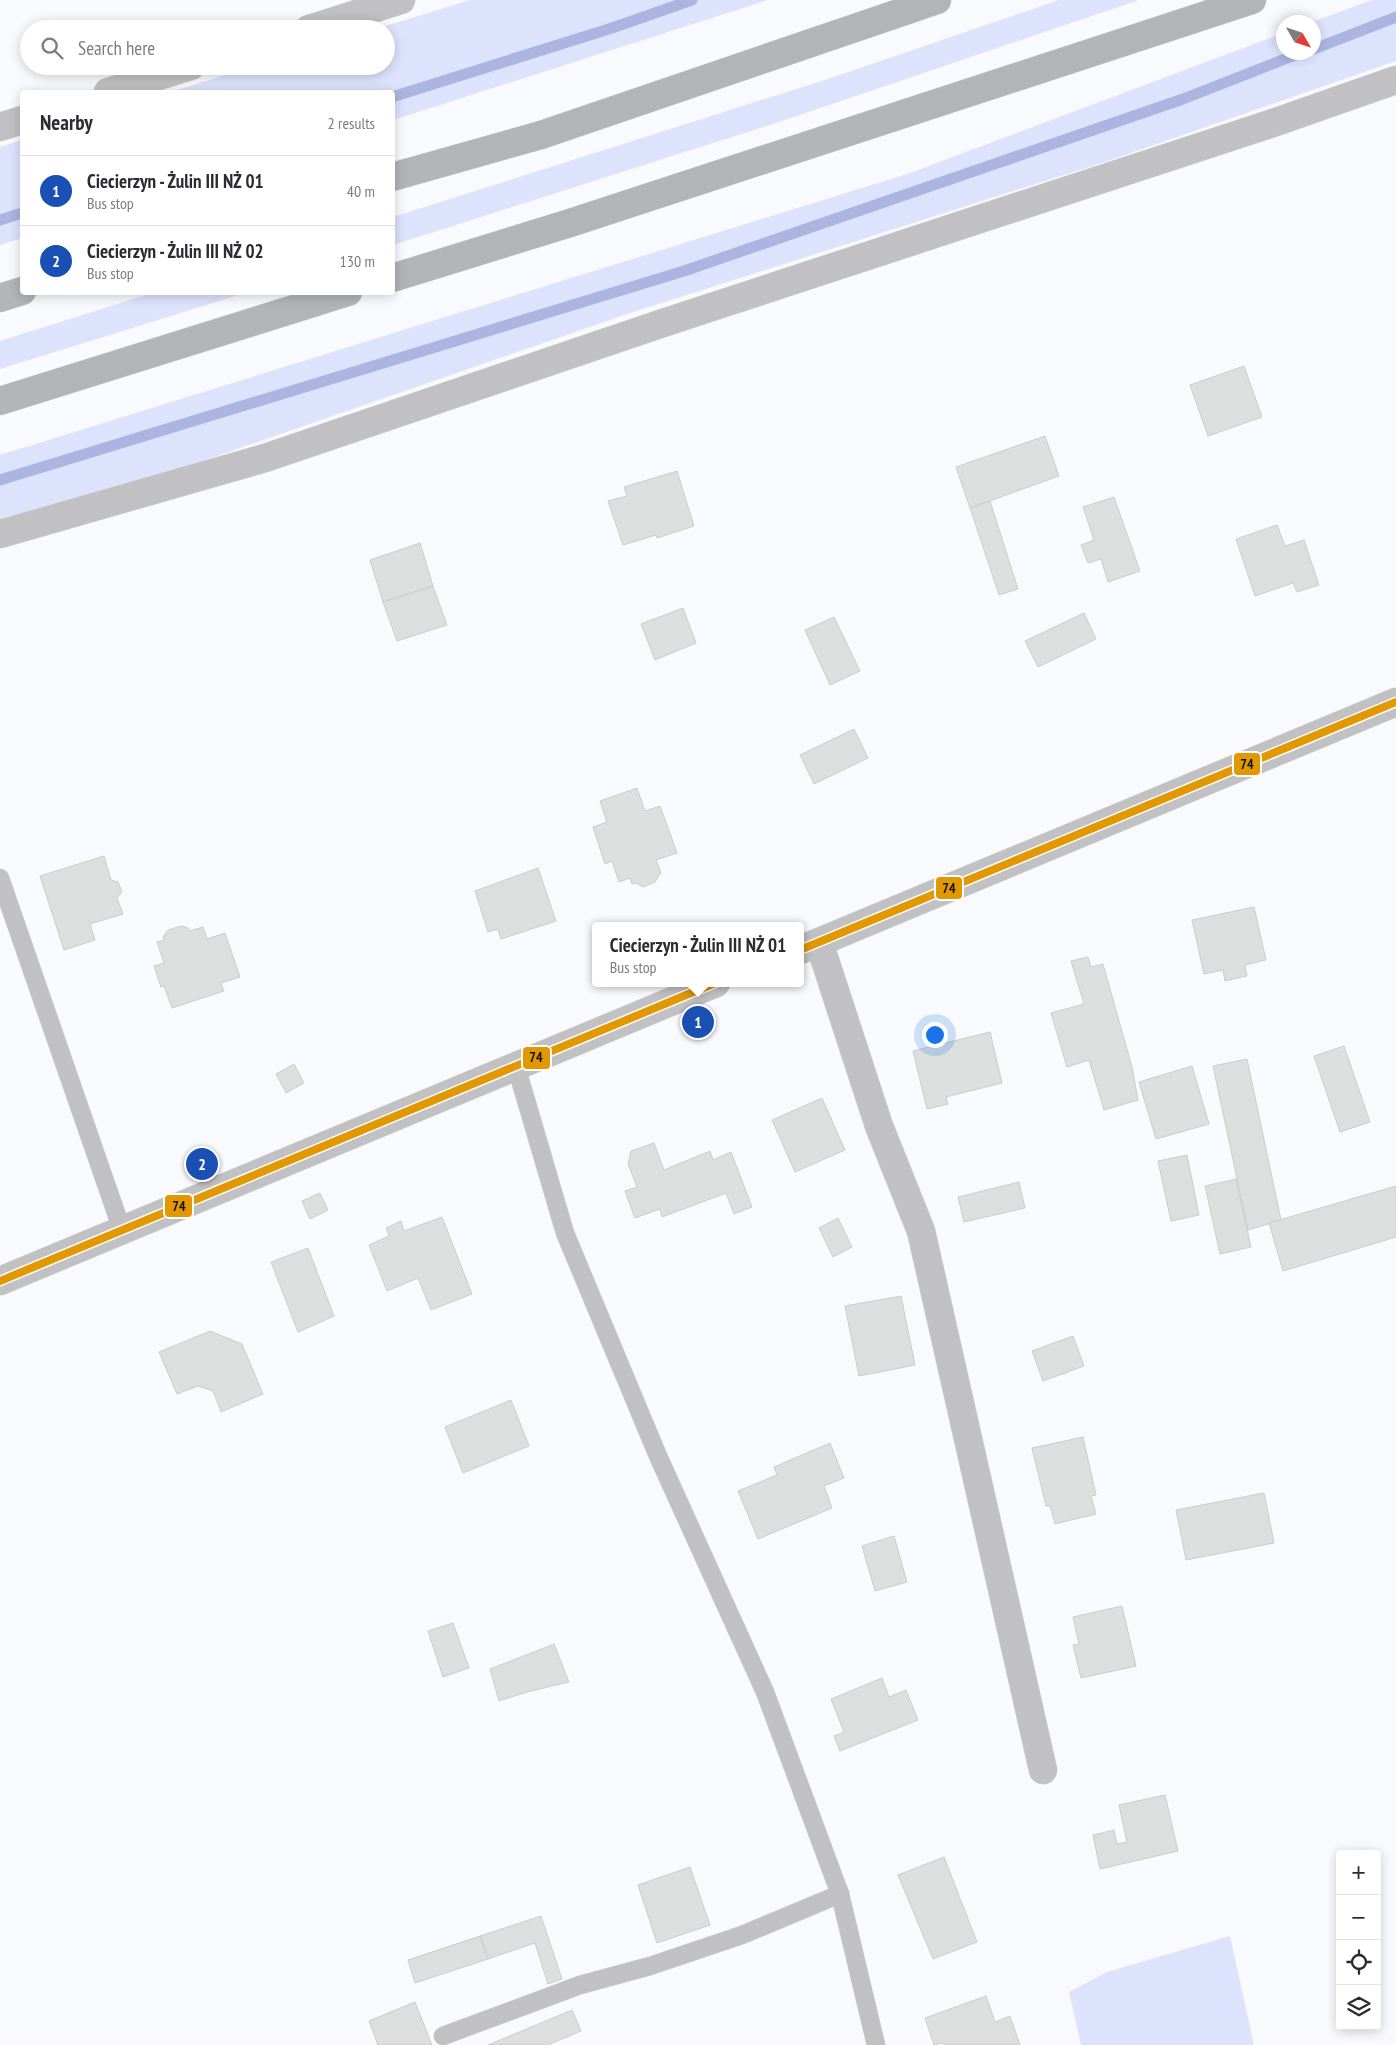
<!DOCTYPE html>
<html lang="en">
<head>
<meta charset="utf-8">
<style>
  :root { --surface:#fff; --page:#f7f7f7; --text:#2b2b33; --muted:#7c7c81; --line:#e1e1e2; --accent:#b45309 }
  body { margin:0; font-family:"PT Sans Narrow",sans-serif; background:var(--page); color:var(--text) }
  .controls { position:absolute; right:15px; bottom:15px; display:grid; overflow:hidden; border-radius:5px; box-shadow:0 2px 12px #0003 }
  .controls button { width:45px; height:45px; display:grid; place-items:center; padding:0; border:0; border-bottom:1px solid var(--line); background:var(--surface); color:var(--text); font:25px sans-serif }
  .compass { position:absolute; left:1276px; top:15px; width:45px; height:45px; border-radius:50%; background:var(--surface); box-shadow:0 2px 12px #0003; rotate:129deg }
  .you { position:absolute; left:934px; top:1034px; width:18px; height:18px; margin:-12px; border:4px solid #fff; border-radius:50%; background:#1a73e8; box-shadow:0 0 0 8px #1a73e833 }
  .badge { display:grid; place-items:center; width:32px; height:32px; border-radius:50%; background:var(--accent); color:#fff; font-size:16px; font-weight:700 }
  .pin { position:absolute; translate:-50% -50%; border:2px solid #fff; box-shadow:0 1px 5px #0006 }
  .popup { position:absolute; left:592px; top:922px; width:212px; height:65px; box-sizing:border-box; display:grid; place-content:center; border-radius:5px; background:var(--surface); filter:drop-shadow(0 1px 4px #0005); font-size:16px; white-space:nowrap; color:var(--muted) }
  .popup b { font-size:19px; color:var(--text) }
  .popup::after { content:''; position:absolute; left:50%; top:100%; margin-left:-10px; border:10px solid transparent; border-top-color:var(--surface) }
  .list { margin:0; padding:0; list-style:none }
  h2 { display:flex; justify-content:space-between; align-items:center; height:65px; margin:0; padding:0 20px; font-size:21px }
  h2 small { font-size:16px; font-weight:400; color:var(--muted) }
  .list li { display:grid; grid-template-columns:32px 1fr auto; gap:15px; align-items:center; box-sizing:border-box; height:70px; padding:0 20px; border-top:1px solid var(--line) }
  .list b { display:block; font-size:19px; white-space:nowrap }
  .list p { margin:0; font-size:16px; white-space:nowrap; color:var(--muted) }
  .list em { font-size:16px; font-style:normal; color:var(--muted) }
  .icon { flex:none; width:28px; height:28px; fill:none; stroke:currentColor; stroke-width:2; stroke-linecap:round; stroke-linejoin:round }
  .map { position:relative; flex:none; width:1396px; height:2045px; overflow:hidden }
  .search { position:absolute; background:var(--surface); box-shadow:0 2px 12px #0003; left:20px; top:20px; width:375px; height:55px; display:flex; align-items:center; gap:12px; box-sizing:border-box; padding:0 18px; border-radius:28px; color:var(--muted); font-size:19px }
  .panel { position:absolute; background:var(--surface); box-shadow:0 2px 12px #0003; left:20px; top:90px; width:375px; height:205px; border-radius:5px }
  .map>svg:first-child { display:block }
  .green { fill:#dde3fc }
  .lines { fill:none; stroke-linecap:round; stroke-linejoin:round }
  .stream { stroke:#acb5e0; stroke-width:11 }
  .building { fill:#dddfdf; stroke:#cbcdcd }
  .service-casing { stroke:#d6d7d9; stroke-width:19 }
  .minor-casing { stroke:#d6d7d9; stroke-width:29 }
  .tertiary-casing { stroke:#d6d7d9; stroke-width:29 }
  .motorway-casing { stroke:#d6d7d9; stroke-width:29 }
  .service { stroke:#c1c1c3; stroke-width:18 }
  .minor { stroke:#c1c1c3; stroke-width:28 }
  .tertiary { stroke:#c1c1c3; stroke-width:28 }
  .motorway { stroke:#b3b4b7; stroke-width:28 }
  .bus-1-casing { stroke:#fff; stroke-width:11 }
  .bus-1 { stroke:#e19803; stroke-width:8 }
  .line-badge { stroke:#fff; stroke-width:2 }
  .pale-badge-label { font-size:14px; text-anchor:middle; font-weight:bold; fill:#111 }
</style>
</head>
<body>
<div class="map">
<svg width="1396" height="2045" viewBox="0 0 1396 2045">
  <rect width="100%" height="100%" fill="#f9fafd"/>
  <g class="green">
    <polygon points="470,0 768,0 393,120 392,92 171,92 254,66 386,66 386,29 376,29"/>
    <polygon points="1059,0 1139,0 779,122 393,245 393,217 828,79"/>
    <polygon points="1372,0 1396,0 1396,61 1111,160 630,313 162,475 0,524 0,455 907,174 1283,33 1284,52 1314,52 1312,22"/>
    <polygon points="22,140 22,238 0,245 0,147"/>
    <polygon points="152,293 245,293 0,369 0,341"/>
    <polygon points="1230,1936 1254,2045 1081,2045 1069,1992 1107,1972"/>
  </g>
  <g class="lines">
    <g class="stream">
      <polyline points="1314,49 1396,17"/>
      <polyline points="392,97 612,28 692,0"/>
      <polyline points="0,220 22,213"/>
      <polyline points="0,480 684,271 1183,99 1303,52"/>
    </g>
  </g>
  <g class="building">
    <polygon points="1244,366 1262,417 1208,436 1190,385"/>
    <polygon points="1045,436 1059,476 970,508 956,467"/>
    <polygon points="677,471 694,526 657,538 656,535 623,545 608,501 627,496 624,487"/>
    <polygon points="1114,497 1140,571 1108,582 1101,559 1088,563 1081,545 1094,540 1083,507"/>
    <polygon points="990,501 1018,589 999,595 970,508"/>
    <polygon points="1277,525 1285,546 1304,540 1319,585 1297,592 1293,583 1255,596 1236,539"/>
    <polygon points="420,543 433,586 383,602 370,560"/>
    <polygon points="433,586 447,625 397,641 383,602"/>
    <polygon points="683,608 696,643 655,660 641,624"/>
    <polygon points="1084,613 1096,639 1038,667 1025,641"/>
    <polygon points="834,617 860,671 830,685 805,630"/>
    <polygon points="854,729 868,758 814,784 800,755"/>
    <polygon points="637,788 645,811 660,806 677,853 656,860 661,872 655,882 643,887 636,883 632,884 630,878 619,882 612,861 605,864 593,827 607,822 600,801"/>
    <polygon points="104,856 111,880 118,882 122,892 117,898 123,914 90,924 95,940 64,950 40,876"/>
    <polygon points="538,868 556,921 501,939 498,929 488,932 475,891"/>
    <polygon points="1254,907 1266,960 1245,965 1247,976 1225,981 1223,970 1204,974 1192,920"/>
    <polygon points="181,926 188,928 189,931 203,927 207,939 225,933 240,977 221,983 224,991 172,1008 164,986 161,987 154,966 164,963 157,942 164,940 163,937 168,930"/>
    <polygon points="1088,957 1091,967 1103,964 1132,1067 1138,1100 1104,1110 1089,1060 1067,1067 1051,1013 1084,1004 1071,961"/>
    <polygon points="990,1032 1002,1083 946,1097 948,1104 927,1109 913,1051"/>
    <polygon points="1344,1046 1370,1122 1340,1132 1314,1056"/>
    <polygon points="1247,1059 1281,1220 1248,1230 1213,1066"/>
    <polygon points="294,1064 304,1083 286,1093 276,1074"/>
    <polygon points="1192,1066 1209,1124 1156,1139 1139,1082"/>
    <polygon points="822,1098 845,1150 795,1172 772,1120"/>
    <polygon points="654,1143 664,1170 710,1151 713,1160 731,1152 752,1207 734,1214 726,1193 662,1217 660,1209 635,1218 625,1191 637,1187 628,1164 631,1151"/>
    <polygon points="1187,1155 1199,1215 1171,1221 1158,1161"/>
    <polygon points="1236,1179 1251,1247 1220,1254 1205,1186"/>
    <polygon points="1019,1182 1025,1208 964,1222 958,1197"/>
    <polygon points="1396,1186 1396,1237 1283,1271 1269,1223"/>
    <polygon points="320,1193 328,1210 310,1219 302,1201"/>
    <polygon points="442,1217 472,1294 431,1310 418,1278 387,1291 369,1245 389,1236 386,1228 401,1221 404,1231"/>
    <polygon points="838,1218 852,1247 833,1257 819,1228"/>
    <polygon points="308,1248 334,1316 298,1332 271,1262"/>
    <polygon points="901,1296 915,1365 859,1376 845,1306"/>
    <polygon points="210,1331 242,1344 263,1394 221,1412 213,1391 198,1386 177,1394 159,1352"/>
    <polygon points="1073,1336 1084,1366 1043,1381 1032,1351"/>
    <polygon points="511,1400 529,1446 463,1473 445,1427"/>
    <polygon points="1083,1437 1096,1495 1091,1496 1096,1514 1055,1524 1050,1506 1046,1506 1032,1448"/>
    <polygon points="830,1443 844,1478 824,1486 832,1508 758,1539 738,1491 777,1475 774,1467"/>
    <polygon points="1264,1493 1274,1543 1186,1560 1176,1510"/>
    <polygon points="894,1536 907,1582 875,1591 862,1546"/>
    <polygon points="1122,1606 1136,1666 1081,1678 1073,1645 1079,1644 1073,1617"/>
    <polygon points="453,1623 469,1668 443,1677 428,1631"/>
    <polygon points="554,1644 569,1682 527,1692 499,1701 490,1669"/>
    <polygon points="882,1678 889,1697 906,1690 918,1720 840,1751 834,1736 844,1732 831,1699"/>
    <polygon points="1165,1795 1178,1851 1100,1869 1093,1835 1114,1830 1117,1844 1127,1842 1119,1805"/>
    <polygon points="944,1857 977,1942 933,1959 898,1875"/>
    <polygon points="690,1867 710,1925 657,1943 638,1885"/>
    <polygon points="541,1916 562,1979 548,1984 535,1943 488,1959 480,1936"/>
    <polygon points="480,1936 488,1959 415,1983 408,1960"/>
    <polygon points="986,1996 995,2022 1010,2016 1020,2045 944,2045 943,2043 934,2045 925,2018"/>
    <polygon points="415,2002 432,2045 378,2045 369,2021"/>
    <polygon points="572,2010 581,2031 548,2045 488,2045"/>
  </g>
  <g class="lines">
    <g class="service-casing">
      <g id="service">
        <polyline points="0,878 122,1230"/>
        <polyline points="516,1066 565,1233 658,1456 765,1692 840,1894 876,2045"/>
        <polyline points="443,2036 580,1985 650,1966 742,1935 840,1894"/>
      </g>
    </g>
    <g class="minor-casing">
      <g id="minor">
        <polyline points="309,29 401,0"/>
        <polyline points="108,92 191,66"/>
        <polyline points="0,127 22,120"/>
        <polyline points="0,534 265,458 663,323 1273,123 1396,80"/>
        <polyline points="819,942 879,1126 921,1231 1043,1770"/>
      </g>
    </g>
    <g class="tertiary-casing">
      <g id="tertiary">
        <polyline points="800,950 1396,702"/>
        <polyline points="0,1281 716,983"/>
      </g>
    </g>
    <g class="motorway-casing">
      <g id="motorway">
        <polyline points="392,177 541,135 937,0"/>
        <polyline points="392,278 570,223 1252,0"/>
        <polyline points="0,298 22,291"/>
        <polyline points="0,401 348,292"/>
      </g>
    </g>
    <use href="#service" class="service"/>
    <use href="#minor" class="minor"/>
    <use href="#tertiary" class="tertiary"/>
    <use href="#motorway" class="motorway"/>
    <g class="bus-1-casing">
      <g id="bus-1">
        <polyline points="800,950 1396,702"/>
        <polyline points="0,1281 715,983"/>
      </g>
    </g>
    <use href="#bus-1" class="bus-1"/>
  </g>
  <g class="line-badge">
    <rect x="1233" y="752" width="28" height="24" rx="5" fill="#e19803"/>
    <rect x="935" y="876" width="28" height="24" rx="5" fill="#e19803"/>
    <rect x="522" y="1046" width="29" height="24" rx="5" fill="#e19803"/>
    <rect x="164" y="1194" width="29" height="24" rx="5" fill="#e19803"/>
  </g>
  <g class="pale-badge-label">
    <text x="1247" y="769">74</text>
    <text x="949" y="893">74</text>
    <text x="536" y="1062">74</text>
    <text x="179" y="1211">74</text>
  </g>
</svg>
<div class="controls">
<button>+</button>
<button>−</button>
<button><svg class="icon" aria-label="locate" viewBox="0 0 24 24"><circle cx="12" cy="12" r="6"/><path d="M12 2v4M12 18v4M2 12h4M18 12h4"/></svg></button>
<button><svg class="icon" aria-label="layers" viewBox="0 0 24 24"><path d="M12 4l9 5-9 5-9-5zM3 14l9 5 9-5"/></svg></button>
</div>
<svg class="compass" viewBox="-18 -18 36 36"><path d="M0-13l5 13h-10z" fill="#e53935"/><path d="M0 13l5-13h-10z" fill="#7c7c81"/></svg>
<div class="you"></div>
<div class="pin badge" style="left:698px;top:1022px;background:#1a4fb4">1</div>
<div class="popup"><b>Ciecierzyn - Żulin III NŻ 01</b>Bus stop</div>
<div class="pin badge" style="left:202px;top:1164px;background:#1a4fb4">2</div>
<div class="search"><svg class="icon" aria-label="search" viewBox="0 0 24 24"><circle cx="10" cy="10" r="6"/><path d="M15 15l6 6"/></svg>Search here</div>
<section class="panel">
<h2>Nearby<small>2 results</small></h2>
<ul class="list">
<li><span class="badge" style="background:#1a4fb4">1</span><div><b>Ciecierzyn - Żulin III NŻ 01</b><p>Bus stop</p></div><em>40 m</em></li>
<li><span class="badge" style="background:#1a4fb4">2</span><div><b>Ciecierzyn - Żulin III NŻ 02</b><p>Bus stop</p></div><em>130 m</em></li>
</ul>
</section>
</div>
</body>
</html>
